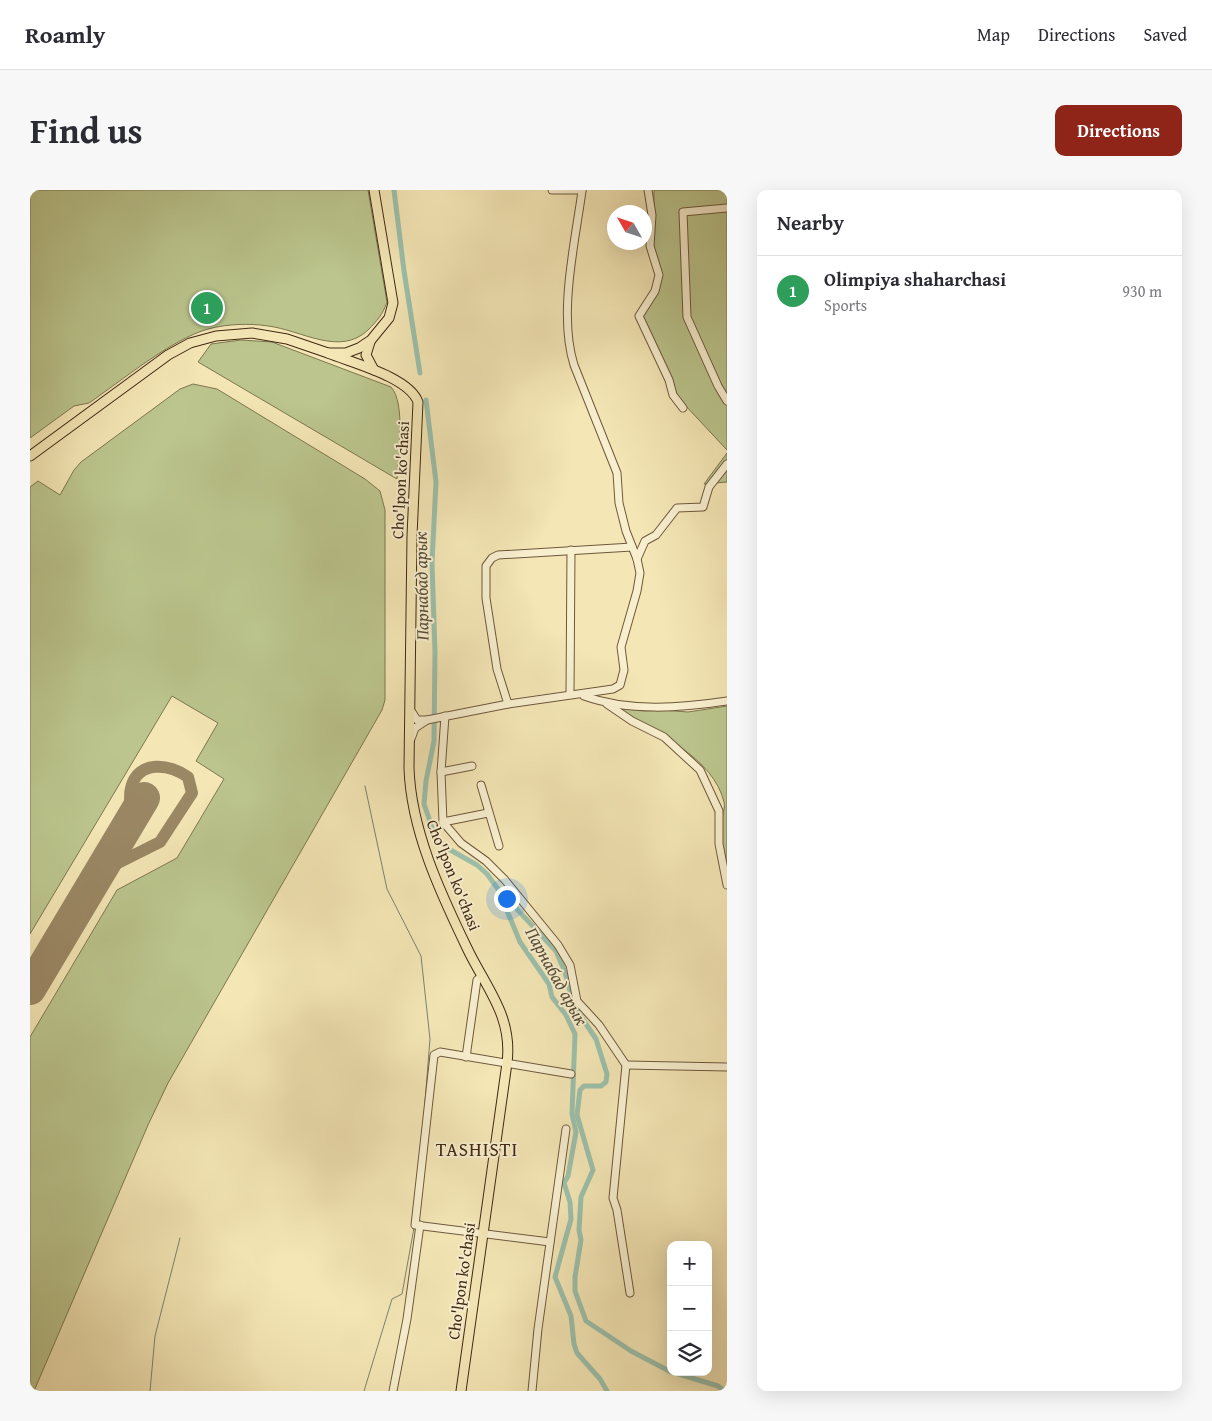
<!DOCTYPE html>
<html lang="en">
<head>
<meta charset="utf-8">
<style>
  :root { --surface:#fff; --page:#f7f7f7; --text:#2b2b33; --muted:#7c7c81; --line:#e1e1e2; --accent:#8f2418 }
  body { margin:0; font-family:"Gentium Book Plus",serif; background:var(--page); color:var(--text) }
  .controls { position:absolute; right:15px; bottom:15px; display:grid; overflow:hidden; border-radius:10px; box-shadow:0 5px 20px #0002 }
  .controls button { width:45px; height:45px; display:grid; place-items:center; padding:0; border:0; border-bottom:1px solid var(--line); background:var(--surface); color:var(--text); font:25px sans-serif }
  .compass { position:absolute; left:577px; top:15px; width:45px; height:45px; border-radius:50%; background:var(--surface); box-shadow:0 5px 20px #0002; rotate:309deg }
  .you { position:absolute; left:476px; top:708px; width:18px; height:18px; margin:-12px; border:4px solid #fff; border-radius:50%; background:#1a73e8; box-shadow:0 0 0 8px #1a73e833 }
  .badge { display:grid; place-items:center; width:32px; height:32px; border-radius:50%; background:var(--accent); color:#fff; font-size:16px; font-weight:700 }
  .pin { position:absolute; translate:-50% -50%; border:2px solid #fff; box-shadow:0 1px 5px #0006 }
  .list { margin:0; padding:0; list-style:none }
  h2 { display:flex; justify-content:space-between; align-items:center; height:65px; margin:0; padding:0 20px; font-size:21px }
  h2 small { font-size:16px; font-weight:400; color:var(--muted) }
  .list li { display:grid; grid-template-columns:32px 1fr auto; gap:15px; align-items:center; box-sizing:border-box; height:70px; padding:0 20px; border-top:1px solid var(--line) }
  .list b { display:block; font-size:19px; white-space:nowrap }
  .list p { margin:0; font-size:16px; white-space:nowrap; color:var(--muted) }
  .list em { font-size:16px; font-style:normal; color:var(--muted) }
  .icon { flex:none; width:28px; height:28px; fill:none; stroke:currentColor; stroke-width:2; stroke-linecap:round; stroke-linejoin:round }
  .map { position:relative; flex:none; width:697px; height:1201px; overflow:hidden; border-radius:10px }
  header { display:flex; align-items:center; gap:30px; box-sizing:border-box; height:70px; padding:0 25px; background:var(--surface); border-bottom:1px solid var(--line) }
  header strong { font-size:24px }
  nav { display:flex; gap:28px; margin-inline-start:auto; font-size:18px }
  .intro { display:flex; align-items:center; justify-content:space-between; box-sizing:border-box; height:120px; padding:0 30px }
  h1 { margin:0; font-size:35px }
  .button { padding:12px 22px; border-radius:10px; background:var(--accent); color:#fff; font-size:18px; font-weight:700 }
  main { display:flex; gap:30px; padding:0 30px }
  aside { flex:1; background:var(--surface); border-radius:10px; box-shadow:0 5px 20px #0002 }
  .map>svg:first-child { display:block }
  .green { fill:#bbc58d; stroke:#7e7650 }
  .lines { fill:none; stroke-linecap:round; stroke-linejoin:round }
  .stream { stroke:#78836f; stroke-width:1 }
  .canal { stroke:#9cc0ab; stroke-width:5 }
  .taxiway { stroke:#9a8764; stroke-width:12 }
  .runway { stroke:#9a8764; stroke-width:32 }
  .minor-casing { stroke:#6e583c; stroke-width:9 }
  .major-casing { stroke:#412814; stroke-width:11 }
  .minor { stroke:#f8efcf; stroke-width:7 }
  .major { stroke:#f4e6b5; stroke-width:9 }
  .labels { text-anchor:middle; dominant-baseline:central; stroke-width:4; stroke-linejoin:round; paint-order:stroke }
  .street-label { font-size:16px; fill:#412814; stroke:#f8efcf }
  .water-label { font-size:18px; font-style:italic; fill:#584e3a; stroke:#f8efcf }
  .quarter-label { font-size:19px; letter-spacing:1px; fill:#412814; stroke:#f8efcf }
</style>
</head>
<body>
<header>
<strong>Roamly</strong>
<nav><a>Map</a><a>Directions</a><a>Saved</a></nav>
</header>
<div class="intro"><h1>Find us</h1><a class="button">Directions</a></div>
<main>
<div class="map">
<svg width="697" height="1201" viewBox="0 0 697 1201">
  <rect width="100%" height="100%" fill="#f4e6b5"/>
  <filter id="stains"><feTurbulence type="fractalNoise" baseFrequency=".004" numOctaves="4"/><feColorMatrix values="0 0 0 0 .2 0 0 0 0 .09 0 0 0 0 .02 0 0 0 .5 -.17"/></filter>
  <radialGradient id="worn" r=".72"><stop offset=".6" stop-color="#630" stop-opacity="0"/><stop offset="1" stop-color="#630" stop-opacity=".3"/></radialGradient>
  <g class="green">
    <path d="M 0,0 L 338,0 L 357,112 C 353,124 347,131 338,140 C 310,167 271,140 238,136 C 219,133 197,134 178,139 C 142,149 91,191 59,213 L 44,216 L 0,248 Z"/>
    <polygon points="624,0 697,0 697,260 640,199 611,126 627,102 623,55"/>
    <path d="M 211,150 L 242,152 L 361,197 C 376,213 368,267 367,289 L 168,172 L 181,154 Z"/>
    <polygon points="163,194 187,199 335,289 350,301 355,320 355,510 352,520 138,893 118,935 4,1201 0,1201 0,847 87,700 147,668 194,589 166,571 188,533 142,506 0,744 0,297 8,291 30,305 44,280 51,272 150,199"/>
    <polygon points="697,263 697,292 674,294"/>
    <path d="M 697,516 L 697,688 C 694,670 691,653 691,634 C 691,627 696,618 694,612 C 684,569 627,542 592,523 L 593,517 L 658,522 Z"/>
  </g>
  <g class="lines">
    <g class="stream">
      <polyline points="335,596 357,699 391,766 400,849 394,924"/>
      <polyline points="120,1201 125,1146 150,1048"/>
      <polyline points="334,1201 362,1109 372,1104 384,1038"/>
    </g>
    <g class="canal">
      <polyline points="364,0 374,81 390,183"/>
      <polyline points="396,210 406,292 402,373 405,462 404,551 396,591 394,614 405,646 415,657 447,675 457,684 468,699 526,761 535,782 544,816 566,849 577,884 576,892 571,896 554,896 550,900 547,925 563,980 551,1007 549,1040 551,1050 545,1087 545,1101 556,1131 601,1161 641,1182"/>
      <polyline points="468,699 490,752 519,794 522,807 536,825 545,844 542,924 546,942 538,986 534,993 540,1012 541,1029 525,1087 541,1126 544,1154 547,1163 570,1189 577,1201"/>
      <polyline points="642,1182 688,1196 694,1201"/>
    </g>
    <path class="taxiway" d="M 67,688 L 78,678 L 130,652 L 162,603 L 158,587 C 140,574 108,569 101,598 C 98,608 103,619 99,633"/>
    <polyline class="runway" points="0,799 114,608"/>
    <g class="minor-casing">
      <g id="minor">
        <polyline points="522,0 552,0"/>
        <polyline points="618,0 622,25 620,56 629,85 625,101 609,126 639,190 643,205 653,218"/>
        <polyline points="697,18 653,22 657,127 688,196 697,211"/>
        <polyline points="607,369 615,351 626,345 647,318 673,317 679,297 697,274"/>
        <polyline points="540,504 541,360"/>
        <path d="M 554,506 C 599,522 651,518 697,511"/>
        <polyline points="478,514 467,479 456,408 456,376 462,368 468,365 602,357"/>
        <polyline points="577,514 602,531 634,547 670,580 689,621 689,654 697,695"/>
        <polyline points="380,519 387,530 397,530 385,538 381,549"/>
        <polyline points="415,526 411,582 413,632 431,653 456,671 475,690 528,755 540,775 547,811 569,835 596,875 583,1008 587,1020 600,1103"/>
        <path d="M 397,530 L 478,514 L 583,499 L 590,495 L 594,480 L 591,457 L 607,401 L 610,383 L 607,369 L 596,341 L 589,313 L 587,283 L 544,175 C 528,124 545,53 552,1"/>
        <polyline points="411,582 442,576"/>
        <polyline points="451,595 469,656"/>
        <polyline points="413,632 458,623"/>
        <polyline points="436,867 447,790 452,786"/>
        <polyline points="596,875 697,877"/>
        <polyline points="520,1052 385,1035 404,865 410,862 541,884"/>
        <polyline points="363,1201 377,1129 390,1035"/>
        <polyline points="502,1201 508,1139 536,939"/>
      </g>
    </g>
    <g class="major-casing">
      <g id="major">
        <polyline points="340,152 336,165 344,180"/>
        <path d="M 298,163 C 322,173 379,187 388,212 L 382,346 L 379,578 C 381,640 410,702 437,758 C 456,798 483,826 477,873 L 431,1201"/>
        <polyline points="0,266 138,165 160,153 186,146 222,143 257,149 298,163 316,163 329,158 341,150 359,128 363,113 344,0"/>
      </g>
    </g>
    <use href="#minor" class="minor"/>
    <use href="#major" class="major"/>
  </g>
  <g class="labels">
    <g class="street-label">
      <text transform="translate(370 290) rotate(-87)">Cho'lpon ko'chasi</text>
      <text transform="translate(424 685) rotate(68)">Cho'lpon ko'chasi</text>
      <text transform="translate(431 1091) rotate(-82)">Cho'lpon ko'chasi</text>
    </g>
    <g class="water-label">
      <text transform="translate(391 396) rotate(-91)">Парнабад арык</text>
      <text transform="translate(527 786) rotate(61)">Парнабад арык</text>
    </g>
    <g class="quarter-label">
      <text x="447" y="959">TASHISTI</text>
    </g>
  </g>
  <rect width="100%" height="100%" filter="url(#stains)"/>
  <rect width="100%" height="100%" fill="url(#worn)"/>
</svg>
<div class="controls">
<button>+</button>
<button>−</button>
<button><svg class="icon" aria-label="layers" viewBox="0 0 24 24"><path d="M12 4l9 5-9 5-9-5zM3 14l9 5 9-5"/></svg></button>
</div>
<svg class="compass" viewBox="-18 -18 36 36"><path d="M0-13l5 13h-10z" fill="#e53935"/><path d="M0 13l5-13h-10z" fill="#7c7c81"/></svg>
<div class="you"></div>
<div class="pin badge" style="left:177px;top:118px;background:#2e9e5b">1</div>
</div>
<aside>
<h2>Nearby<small></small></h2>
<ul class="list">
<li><span class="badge" style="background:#2e9e5b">1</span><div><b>Olimpiya shaharchasi</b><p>Sports</p></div><em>930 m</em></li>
</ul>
</aside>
</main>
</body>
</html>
